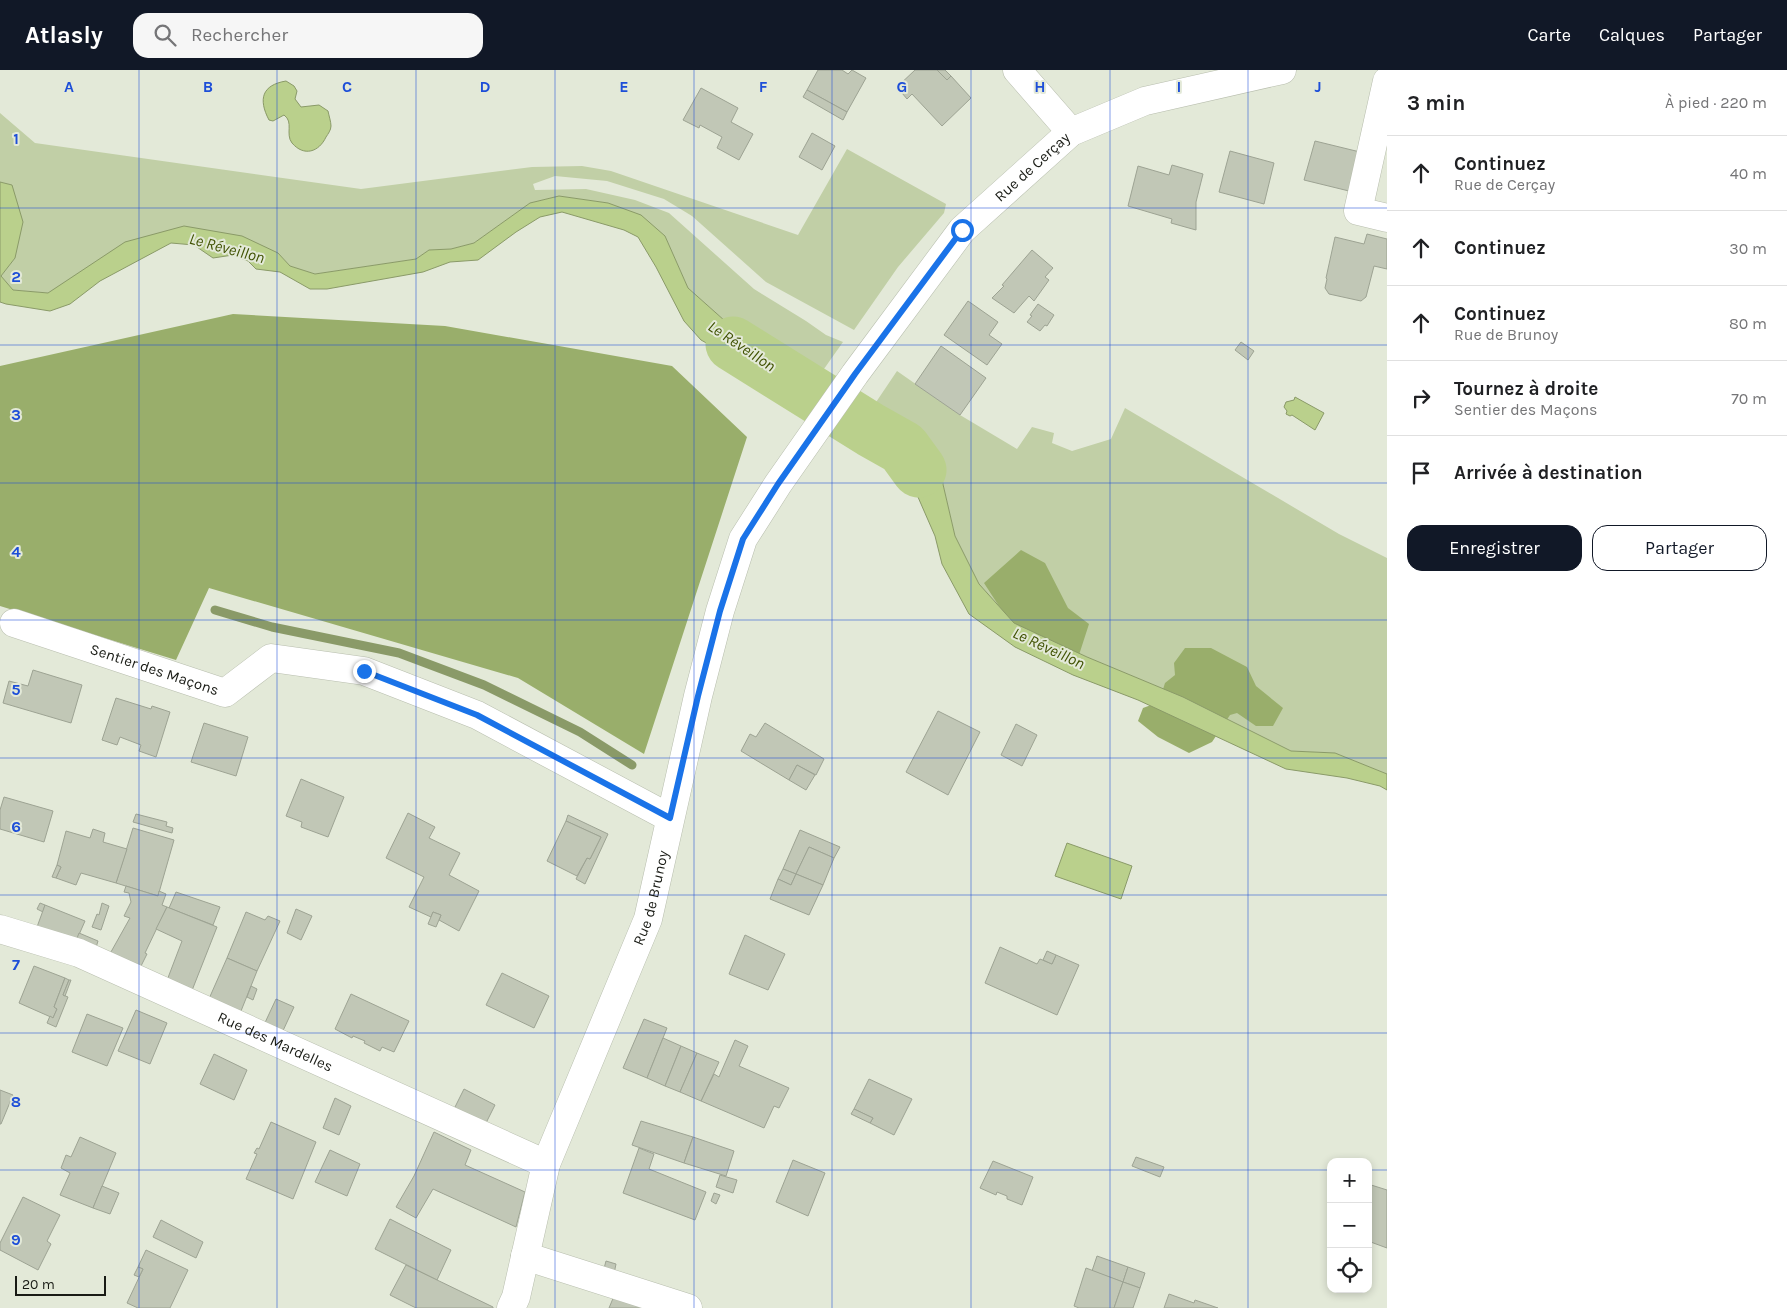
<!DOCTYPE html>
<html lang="fr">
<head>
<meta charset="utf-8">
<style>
  :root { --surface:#fff; --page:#f6f6f6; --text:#202124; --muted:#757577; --line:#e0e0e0; --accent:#111827 }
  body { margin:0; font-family:Karla,sans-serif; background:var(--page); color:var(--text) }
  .controls { position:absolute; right:15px; bottom:15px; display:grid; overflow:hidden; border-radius:10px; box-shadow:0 2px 8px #0003 }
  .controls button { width:45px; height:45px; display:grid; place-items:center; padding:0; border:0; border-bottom:1px solid var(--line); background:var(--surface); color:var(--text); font:25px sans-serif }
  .scale { position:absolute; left:15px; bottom:12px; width:91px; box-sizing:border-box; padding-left:5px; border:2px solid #191b15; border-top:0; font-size:14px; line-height:18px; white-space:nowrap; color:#191b15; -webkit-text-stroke:4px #e3e9d8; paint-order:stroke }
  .stop { position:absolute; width:15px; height:15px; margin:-11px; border:4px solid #1a73e8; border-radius:50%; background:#fff }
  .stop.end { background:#1a73e8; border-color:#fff; box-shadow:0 1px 5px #0008 }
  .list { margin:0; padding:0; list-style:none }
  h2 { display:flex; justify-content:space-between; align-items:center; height:65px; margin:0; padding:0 20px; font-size:21px }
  h2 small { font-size:16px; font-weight:400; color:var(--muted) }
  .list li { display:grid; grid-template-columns:32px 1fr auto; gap:15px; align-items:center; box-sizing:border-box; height:75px; padding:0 20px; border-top:1px solid var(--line) }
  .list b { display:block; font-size:19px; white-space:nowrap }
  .list p { margin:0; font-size:16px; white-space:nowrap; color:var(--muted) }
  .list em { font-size:16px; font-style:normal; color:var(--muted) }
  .actions { display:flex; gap:10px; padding:15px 20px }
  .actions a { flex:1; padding:11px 0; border:1px solid var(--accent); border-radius:15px; text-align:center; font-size:18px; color:var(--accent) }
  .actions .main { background:var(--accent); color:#fff }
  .icon { flex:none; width:28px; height:28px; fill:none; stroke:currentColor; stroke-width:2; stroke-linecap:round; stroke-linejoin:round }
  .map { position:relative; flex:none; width:1387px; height:1238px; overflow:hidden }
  header { display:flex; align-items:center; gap:30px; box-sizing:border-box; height:70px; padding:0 25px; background:var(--accent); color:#fff }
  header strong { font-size:24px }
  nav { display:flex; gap:28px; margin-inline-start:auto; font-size:18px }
  .search { width:350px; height:45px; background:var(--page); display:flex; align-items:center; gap:12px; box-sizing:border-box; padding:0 18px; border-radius:15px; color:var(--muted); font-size:19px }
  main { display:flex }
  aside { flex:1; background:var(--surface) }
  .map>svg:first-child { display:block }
  .green { fill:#c1cfa6 }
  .forest { fill:#99ae6b }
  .water { fill:#bad08c; stroke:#8a9a68 }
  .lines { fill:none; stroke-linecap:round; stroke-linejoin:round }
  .stream { stroke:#8a9a68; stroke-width:9 }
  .river { stroke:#bad08c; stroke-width:55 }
  .building { fill:#c1c7b6; stroke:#9da393 }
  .minor-casing { stroke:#b8beae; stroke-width:29 }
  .tertiary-casing { stroke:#b8beae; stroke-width:29 }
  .minor { stroke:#fff; stroke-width:28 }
  .tertiary { stroke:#fff; stroke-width:28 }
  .route { stroke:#1a73e8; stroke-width:6 }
  .grid { fill:none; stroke:#1d4ed8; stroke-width:1; stroke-opacity:0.55 }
  .labels { text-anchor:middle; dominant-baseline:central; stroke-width:4; stroke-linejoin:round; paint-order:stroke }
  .street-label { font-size:15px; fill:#191b15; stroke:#e3e9d8 }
  .water-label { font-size:16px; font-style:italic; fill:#3f5101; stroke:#e3e9d8 }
  .grid-label { font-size:16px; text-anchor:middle; font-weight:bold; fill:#1d4ed8; stroke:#e3e9d8; stroke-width:4; stroke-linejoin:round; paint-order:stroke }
</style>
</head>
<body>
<header>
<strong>Atlasly</strong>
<div class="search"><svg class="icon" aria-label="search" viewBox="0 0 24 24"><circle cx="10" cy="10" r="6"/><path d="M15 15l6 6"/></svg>Rechercher</div>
<nav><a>Carte</a><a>Calques</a><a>Partager</a></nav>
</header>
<main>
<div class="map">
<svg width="1387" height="1238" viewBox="0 0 1387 1238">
  <rect width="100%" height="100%" fill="#e3e9d8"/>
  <g class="green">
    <polygon points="0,43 35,73 361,119 532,97 582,96 611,101 798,165 847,79 946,134 944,143 898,197 854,260 766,212 692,146 664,129 607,111 555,106 533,114 535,120 586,119 635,130 669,143 754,219 806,251 826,265 843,272 819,306 810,300 804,307 734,259 688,218 665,166 608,133 559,126 530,133 474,173 451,179 429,180 416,189 315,204 290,196 278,183 184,156 48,223 13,220 1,206 15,188 12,115 0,112"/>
    <polygon points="897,301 960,345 1017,379 1032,357 1054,363 1052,373 1072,381 1111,369 1125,338 1339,464 1387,488 1387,704 1335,683 1291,681 1183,627 1087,587 1014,553 979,514 955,466 942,410 883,352 864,350"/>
  </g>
  <g class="forest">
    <polygon points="233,244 445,256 672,296 747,367 644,684 518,608 209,518 176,590 0,536 0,296"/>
    <polygon points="1021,480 1045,493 1068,538 1089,554 1078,588 1028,581 984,513"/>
    <polygon points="1185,578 1211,578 1247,597 1256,616 1283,638 1273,656 1256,656 1237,643 1230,645 1212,672 1189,683 1158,667 1138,651 1143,638 1159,632 1165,613 1175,605 1174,593"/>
  </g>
  <g class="water">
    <path d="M 286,11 L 294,16 L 297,21 L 295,29 L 301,37 L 319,35 L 328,41 C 329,46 331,52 331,56 C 331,60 328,64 326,67 C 319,82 304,87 292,73 C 285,64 294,52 284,45 L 273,51 L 269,50 C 258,29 262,15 286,11 Z"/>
    <polygon points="0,112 12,115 23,152 15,188 1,206 13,220 48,223 125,172 184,156 242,166 278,183 290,196 315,204 416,189 429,180 451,179 474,173 530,133 559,126 608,133 641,145 665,166 688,218 734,259 804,307 793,321 701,270 684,251 656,197 638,167 624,160 562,142 540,147 516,162 478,190 450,192 423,202 327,219 310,219 280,202 256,199 248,191 233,185 213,188 194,175 171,173 100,211 70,234 50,241 6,234 0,232"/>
    <polygon points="1295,327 1324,343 1315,360 1292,345 1290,346 1286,344 1287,341 1284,337 1286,332 1294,330"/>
    <polygon points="864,350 883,352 909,368 942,410 955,466 979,514 1014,553 1087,587 1183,627 1291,681 1335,683 1387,704 1387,720 1380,716 1347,708 1286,699 1138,630 1073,605 1015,577 969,544 942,494 935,466 904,395 893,380 876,374 858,360"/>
    <polygon points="1067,773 1132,796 1121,829 1055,806"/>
  </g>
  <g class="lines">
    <polyline class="stream" points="215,540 272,557 399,583 484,615 580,662 632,695"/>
    <polyline class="river" points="733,274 871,360 903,378 919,400"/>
  </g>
  <g class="building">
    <polygon points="818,0 842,0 848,4 852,0 866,8 847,42 807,20"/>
    <polygon points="915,0 937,0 947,10 951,6 971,28 942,56 912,24 907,29 897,17"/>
    <polygon points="937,0 945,0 951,6 947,10"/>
    <polygon points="701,18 738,38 731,52 753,64 739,90 717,78 722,67 700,55 699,58 683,50"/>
    <polygon points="807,20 847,42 843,50 803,27"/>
    <polygon points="812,63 835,76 822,100 799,87"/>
    <polygon points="1315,71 1360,82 1349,121 1304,110"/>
    <polygon points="1230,81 1274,93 1264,134 1219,122"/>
    <polygon points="1172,95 1203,104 1196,132 1196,160 1171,153 1172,149 1128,136 1138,96 1169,105"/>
    <polygon points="1367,164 1387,169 1387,199 1374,196 1366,227 1361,231 1329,224 1325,218 1327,209 1326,208 1335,167 1364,174"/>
    <polygon points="1032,180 1053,198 1045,207 1049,210 1034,231 1029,226 1014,243 992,228 1004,216 1002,215"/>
    <polygon points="968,231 998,252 989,265 1002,274 987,295 944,265"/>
    <polygon points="1038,234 1054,245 1047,256 1045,255 1040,261 1027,252 1032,246 1030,245"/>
    <polygon points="1241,272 1254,281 1248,290 1235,280"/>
    <polygon points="941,276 986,308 960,345 915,314"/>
    <polygon points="33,600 82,615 71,653 3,633 9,611 28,616"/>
    <polygon points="116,628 151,639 152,636 170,642 156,687 139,681 141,675 120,667 117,675 102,670"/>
    <polygon points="938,641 980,662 948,725 906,702"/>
    <polygon points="204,653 248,667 236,706 191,692"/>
    <polygon points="765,653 824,689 816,705 797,695 789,710 741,681 750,664 756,667"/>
    <polygon points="1016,654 1037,665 1022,696 1001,685"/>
    <polygon points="797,695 815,705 806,720 789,710"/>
    <polygon points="301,709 344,727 328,767 301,757 302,752 286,746"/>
    <polygon points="4,727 53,741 44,772 0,759 0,740"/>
    <polygon points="408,743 435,757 429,768 460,783 449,805 479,821 459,861 439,850 441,845 433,842 431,847 409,837 424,807 386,788"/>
    <polygon points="136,744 167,752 166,756 173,758 172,763 133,752"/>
    <polygon points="568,745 608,764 585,814 576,809 587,788 590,789 601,767 566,751"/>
    <polygon points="566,751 601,767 590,789 587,788 577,806 547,791"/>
    <polygon points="133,758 174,770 158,826 116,813"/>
    <polygon points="93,759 105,763 103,772 127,779 116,813 81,803 76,815 56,808 61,797 57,795 66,761 90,768"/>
    <polygon points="800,760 840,777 834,788 809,777 796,804 783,799"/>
    <polygon points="809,777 834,788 823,815 796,804"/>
    <polygon points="57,795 61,797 56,808 52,807"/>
    <polygon points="783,799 796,804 791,815 778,809"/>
    <polygon points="796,804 823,815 809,845 770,829 778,809 791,815"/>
    <polygon points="126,816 158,826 159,821 166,824 162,835 167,837 145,883 147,884 138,902 107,889 130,848 124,846 131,832 129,823 124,822"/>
    <polygon points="176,822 220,837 213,855 169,838"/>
    <polygon points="40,833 45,835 43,842 37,839"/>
    <polygon points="102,833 109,836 101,860 92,857 97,844 99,845"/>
    <polygon points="45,835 85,851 74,876 37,857"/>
    <polygon points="167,837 217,857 191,923 166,913 182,871 156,859"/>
    <polygon points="296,839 312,846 301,870 287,863"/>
    <polygon points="246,842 265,850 268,846 280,851 257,901 227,888"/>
    <polygon points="433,842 441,845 436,857 428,854"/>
    <polygon points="79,863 98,871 94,884 74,876"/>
    <polygon points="745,865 785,884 768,920 729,904"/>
    <polygon points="1000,877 1037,894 1040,889 1052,894 1056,885 1079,895 1057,945 985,913"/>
    <polygon points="1047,881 1056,885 1052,894 1043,890"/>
    <polygon points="227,888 257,901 239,946 208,931"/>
    <polygon points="34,896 65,908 54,937 57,939 53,948 19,933"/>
    <polygon points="502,903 549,926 534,958 486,935"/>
    <polygon points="65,908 69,910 63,925 68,927 56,957 47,953 50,946 53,948 57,939 54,937"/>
    <polygon points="69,910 71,910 65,926 63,925"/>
    <polygon points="251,916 257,919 253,930 247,927"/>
    <polygon points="351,924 409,951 394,982 382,977 380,981 364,973 365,971 353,966 352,968 335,959"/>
    <polygon points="276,929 294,937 281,965 263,957"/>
    <polygon points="136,940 167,953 150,994 118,981"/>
    <polygon points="87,944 123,958 107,996 72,982"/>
    <polygon points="644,949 667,958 647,1008 623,998"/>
    <polygon points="663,968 681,976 665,1016 647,1008"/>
    <polygon points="735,970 748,976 739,996 789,1018 779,1038 774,1036 764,1058 701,1031 714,1004 719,1007"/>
    <polygon points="681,976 697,983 680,1022 665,1016"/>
    <polygon points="697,983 719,992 701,1031 680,1022"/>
    <polygon points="214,984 247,1000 234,1030 200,1014"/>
    <polygon points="869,1009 912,1029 894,1065 870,1053 873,1048 854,1039"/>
    <polygon points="464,1019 495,1035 485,1055 453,1041"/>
    <polygon points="0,1020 13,1025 1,1054 0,1054"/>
    <polygon points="335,1028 351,1036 339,1065 323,1058"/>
    <polygon points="854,1039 873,1048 870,1053 851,1044"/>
    <polygon points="641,1051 693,1067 684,1093 632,1075"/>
    <polygon points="271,1052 316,1072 293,1129 246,1109 257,1084 254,1083 257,1078 259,1079"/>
    <polygon points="434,1062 471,1080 465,1095 525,1122 516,1157 433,1119 416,1148 396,1137 414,1106"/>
    <polygon points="80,1067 116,1083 93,1138 60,1125 70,1103 61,1098 66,1085 71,1087"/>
    <polygon points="693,1067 734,1081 726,1106 684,1093"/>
    <polygon points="639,1078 654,1084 649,1099 706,1122 695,1150 623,1123"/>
    <polygon points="330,1080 360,1094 347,1126 315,1112"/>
    <polygon points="1136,1087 1164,1097 1160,1107 1132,1096"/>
    <polygon points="793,1090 825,1103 808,1146 776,1132"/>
    <polygon points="993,1091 1033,1107 1022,1135 1007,1129 1007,1126 997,1122 996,1125 980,1118"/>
    <polygon points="720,1105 737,1110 733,1123 716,1117"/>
    <polygon points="1368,1114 1387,1120 1387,1178 1368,1171"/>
    <polygon points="102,1116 119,1123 110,1144 93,1138"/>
    <polygon points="714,1123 720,1125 716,1134 711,1131"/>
    <polygon points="23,1127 60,1145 47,1171 51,1174 38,1200 0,1180 0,1173"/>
    <polygon points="390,1149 451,1180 437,1210 375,1179"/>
    <polygon points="161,1150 203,1172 196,1188 153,1167"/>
    <polygon points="146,1180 188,1200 170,1238 138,1238 127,1233 143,1199 138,1197"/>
    <polygon points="1097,1186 1128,1197 1123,1212 1092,1201"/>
    <polygon points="606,1191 616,1194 613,1209 602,1206"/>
    <polygon points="406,1195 493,1237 493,1238 416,1238 390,1225"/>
    <polygon points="138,1197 143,1199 139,1207 134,1205"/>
    <polygon points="1128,1197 1145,1203 1140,1218 1123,1212"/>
    <polygon points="1086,1198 1123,1212 1114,1238 1079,1238 1074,1236"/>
    <polygon points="1123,1212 1140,1218 1133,1238 1114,1238"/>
    <polygon points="1169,1224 1194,1233 1195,1230 1218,1238 1164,1238"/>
    <polygon points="614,1226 657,1238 609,1238"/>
  </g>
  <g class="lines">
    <g class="minor-casing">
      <g id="minor">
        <polyline points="1017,0 1071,62"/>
        <polyline points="1387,11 1358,141 1387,148"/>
        <path id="s1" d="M 14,553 L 225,623 L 271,588 L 364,601 L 477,645 L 670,748"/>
        <path id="s2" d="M 0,859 L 79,883 L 546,1094"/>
        <polyline points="525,1186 688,1238"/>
      </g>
    </g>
    <g class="tertiary-casing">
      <g id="tertiary">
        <path id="s3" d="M 511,1238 L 516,1227 L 546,1094 L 648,849 L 698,626 L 720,541 L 743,469 L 778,414 L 855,304 L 962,160 L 1071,62 L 1145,31 L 1282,0"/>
      </g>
    </g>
    <use href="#minor" class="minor"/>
    <use href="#tertiary" class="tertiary"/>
  </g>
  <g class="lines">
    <polyline class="route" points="364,601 477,645 670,748 698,626 720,541 743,469 778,414 855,304 962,160"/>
  </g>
  <path class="grid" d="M 139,0 L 139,1238M 277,0 L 277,1238M 416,0 L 416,1238M 555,0 L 555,1238M 694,0 L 694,1238M 832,0 L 832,1238M 971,0 L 971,1238M 1110,0 L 1110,1238M 1248,0 L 1248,1238M 0,138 L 1387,138M 0,275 L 1387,275M 0,413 L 1387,413M 0,550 L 1387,550M 0,688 L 1387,688M 0,825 L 1387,825M 0,963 L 1387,963M 0,1100 L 1331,1100M 1368,1100 L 1387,1100"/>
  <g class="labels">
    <g class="street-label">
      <text stroke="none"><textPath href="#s3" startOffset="1279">Rue de Cerçay</textPath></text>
      <text stroke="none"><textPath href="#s1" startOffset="148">Sentier des Maçons</textPath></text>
      <text stroke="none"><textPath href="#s3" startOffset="435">Rue de Brunoy</textPath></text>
      <text stroke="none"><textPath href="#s2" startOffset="298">Rue des Mardelles</textPath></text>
    </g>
    <g class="water-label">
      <text transform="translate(227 178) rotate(15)">Le Réveillon</text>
      <text transform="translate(742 276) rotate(34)">Le Réveillon</text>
      <text transform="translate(1049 578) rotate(25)">Le Réveillon</text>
    </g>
  </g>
  <g class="grid-label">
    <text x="69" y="22">A</text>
    <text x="208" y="22">B</text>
    <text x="347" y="22">C</text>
    <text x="485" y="22">D</text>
    <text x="624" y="22">E</text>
    <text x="763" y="22">F</text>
    <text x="902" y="22">G</text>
    <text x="1040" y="22">H</text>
    <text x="1179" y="22">I</text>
    <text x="1318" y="22">J</text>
    <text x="16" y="74">1</text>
    <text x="16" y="212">2</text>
    <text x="16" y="350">3</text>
    <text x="16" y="487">4</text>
    <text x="16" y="625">5</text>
    <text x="16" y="762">6</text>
    <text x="16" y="900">7</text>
    <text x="16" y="1037">8</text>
    <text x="16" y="1175">9</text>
  </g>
</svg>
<div class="controls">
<button>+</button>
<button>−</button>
<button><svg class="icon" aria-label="locate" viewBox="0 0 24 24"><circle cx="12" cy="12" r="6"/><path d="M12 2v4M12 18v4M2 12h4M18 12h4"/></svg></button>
</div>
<div class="scale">20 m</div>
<div class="stop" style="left:962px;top:160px"></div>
<div class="stop end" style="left:364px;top:601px"></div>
</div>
<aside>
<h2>3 min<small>À pied · 220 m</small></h2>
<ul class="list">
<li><svg class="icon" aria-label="ahead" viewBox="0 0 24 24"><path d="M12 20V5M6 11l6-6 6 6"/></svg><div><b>Continuez</b><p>Rue de Cerçay</p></div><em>40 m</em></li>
<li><svg class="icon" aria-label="ahead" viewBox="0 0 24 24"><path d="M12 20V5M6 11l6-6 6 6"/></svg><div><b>Continuez</b></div><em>30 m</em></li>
<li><svg class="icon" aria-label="ahead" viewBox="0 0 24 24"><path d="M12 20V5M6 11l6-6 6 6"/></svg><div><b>Continuez</b><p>Rue de Brunoy</p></div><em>80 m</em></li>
<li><svg class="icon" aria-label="right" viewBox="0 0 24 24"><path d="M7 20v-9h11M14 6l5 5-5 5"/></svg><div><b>Tournez à droite</b><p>Sentier des Maçons</p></div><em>70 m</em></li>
<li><svg class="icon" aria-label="arrive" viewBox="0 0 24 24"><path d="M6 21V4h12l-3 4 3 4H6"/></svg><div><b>Arrivée à destination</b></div></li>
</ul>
<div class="actions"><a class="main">Enregistrer</a><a>Partager</a></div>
</aside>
</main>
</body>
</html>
